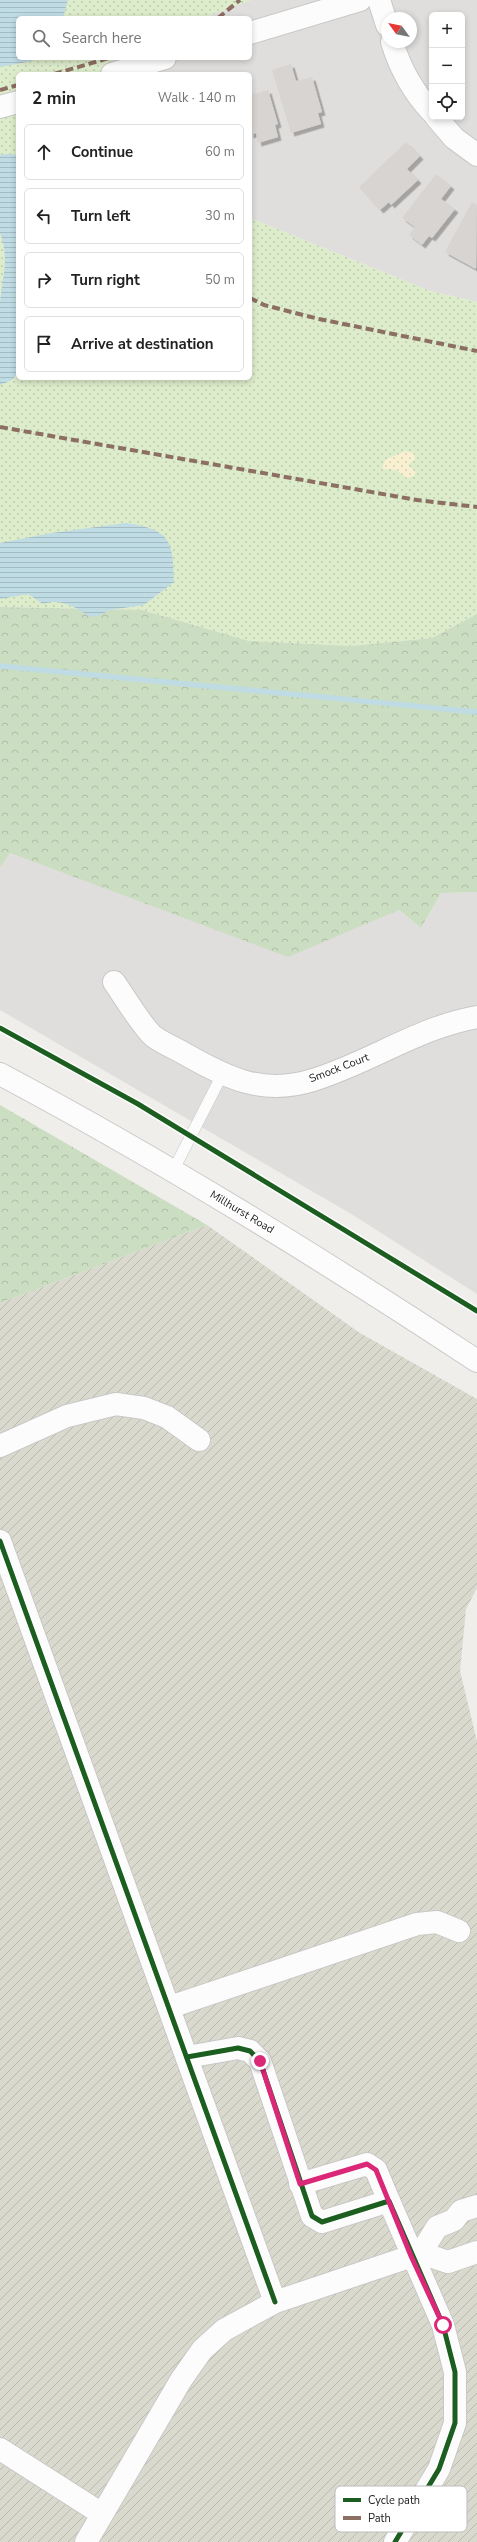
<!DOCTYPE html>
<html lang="en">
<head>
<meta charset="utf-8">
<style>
  :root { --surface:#fff; --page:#f2f2f2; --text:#222; --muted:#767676; --line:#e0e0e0 }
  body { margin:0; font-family:"Nunito Sans",sans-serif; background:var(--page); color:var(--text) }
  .controls { position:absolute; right:12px; top:12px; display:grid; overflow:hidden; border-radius:6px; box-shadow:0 2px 6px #0003 }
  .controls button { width:36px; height:36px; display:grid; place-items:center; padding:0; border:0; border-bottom:1px solid var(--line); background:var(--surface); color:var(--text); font:20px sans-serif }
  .compass { position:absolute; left:381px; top:12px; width:36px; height:36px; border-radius:50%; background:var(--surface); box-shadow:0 2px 6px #0003; rotate:303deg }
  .stop { position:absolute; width:12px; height:12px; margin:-9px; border:3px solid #db2777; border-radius:50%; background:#fff }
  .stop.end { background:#db2777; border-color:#fff; box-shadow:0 1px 4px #0008 }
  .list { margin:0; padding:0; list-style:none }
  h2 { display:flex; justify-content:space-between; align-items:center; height:52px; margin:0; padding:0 16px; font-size:17px }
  h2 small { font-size:13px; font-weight:400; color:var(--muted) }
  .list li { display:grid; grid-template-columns:26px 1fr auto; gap:12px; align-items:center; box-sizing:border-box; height:56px; margin:0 8px 8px; padding:0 8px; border:1px solid var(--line); border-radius:6px }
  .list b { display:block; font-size:15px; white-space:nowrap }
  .list em { font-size:13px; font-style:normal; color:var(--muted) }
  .icon { flex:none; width:22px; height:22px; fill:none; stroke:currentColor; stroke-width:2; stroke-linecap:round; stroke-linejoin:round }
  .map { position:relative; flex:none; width:477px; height:2542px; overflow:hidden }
  .search { position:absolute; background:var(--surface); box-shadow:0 2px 6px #0003; left:16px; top:16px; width:236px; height:44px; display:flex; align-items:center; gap:10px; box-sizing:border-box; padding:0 14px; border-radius:6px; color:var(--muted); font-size:15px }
  .panel { position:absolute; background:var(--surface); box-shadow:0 2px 6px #0003; left:16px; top:72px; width:236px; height:308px; border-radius:6px }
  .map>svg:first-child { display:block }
  .residential { fill:#dfdedc; fill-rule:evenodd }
  .construction { fill:url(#construction-furrows) }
  .grass { fill:url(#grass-dots) }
  .forest { fill:url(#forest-crowns) }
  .sand { fill:url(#sand-dots) }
  .water { fill:url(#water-rules) }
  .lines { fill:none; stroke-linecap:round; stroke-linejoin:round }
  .stream { stroke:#bfdbe3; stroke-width:5.5 }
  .building { fill:#d7d4d2; filter:url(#shadow) }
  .service-casing { stroke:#c9c8c7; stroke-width:12 }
  .minor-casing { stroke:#c9c8c7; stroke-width:24 }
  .tertiary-casing { stroke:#c9c8c7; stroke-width:24 }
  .service { stroke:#fdfcfc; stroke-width:11 }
  .minor { stroke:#fdfcfc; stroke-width:22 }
  .tertiary { stroke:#fdfcfc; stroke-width:22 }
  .quiet { stroke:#8d6e63; stroke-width:4; stroke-dasharray:8 4; stroke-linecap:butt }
  .cycleway-casing { stroke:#fff; stroke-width:8 }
  .cycleway { stroke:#1b5e20; stroke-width:5 }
  .route { stroke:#db2777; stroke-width:5 }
  .labels { text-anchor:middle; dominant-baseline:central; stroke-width:3; stroke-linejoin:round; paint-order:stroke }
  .street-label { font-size:11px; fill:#222; stroke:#fff }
  .key { fill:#fff; stroke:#bdbdbd; stroke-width:1 }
  .key-label { font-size:11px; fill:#222 }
</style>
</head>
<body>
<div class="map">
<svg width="477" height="2542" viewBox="0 0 477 2542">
  <defs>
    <pattern id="construction-furrows" width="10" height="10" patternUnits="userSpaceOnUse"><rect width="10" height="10" fill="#d9d9cd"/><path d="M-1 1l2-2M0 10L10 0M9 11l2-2" fill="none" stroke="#babab0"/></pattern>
    <pattern id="grass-dots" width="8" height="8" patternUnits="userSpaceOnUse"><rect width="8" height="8" fill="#ddeccb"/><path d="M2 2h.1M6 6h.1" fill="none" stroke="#bdcaae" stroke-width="1.8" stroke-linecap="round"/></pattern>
    <pattern id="forest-crowns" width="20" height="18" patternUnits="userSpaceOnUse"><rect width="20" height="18" fill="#cbdec1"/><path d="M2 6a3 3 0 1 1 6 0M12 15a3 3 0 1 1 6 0" fill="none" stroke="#aebea6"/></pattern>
    <pattern id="sand-dots" width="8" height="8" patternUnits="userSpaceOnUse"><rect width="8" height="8" fill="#f8f0d0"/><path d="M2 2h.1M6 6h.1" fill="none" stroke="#d4ceb2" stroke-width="1.8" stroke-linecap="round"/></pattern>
    <pattern id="water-rules" width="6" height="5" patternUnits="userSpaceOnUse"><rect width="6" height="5" fill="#bfdbe3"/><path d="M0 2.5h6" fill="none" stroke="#a4bcc2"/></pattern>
    <filter id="shadow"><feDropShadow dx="3.5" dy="3.5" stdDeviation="0" flood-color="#0004"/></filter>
  </defs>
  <rect width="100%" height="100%" fill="#f0eeeb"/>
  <g class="residential">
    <path d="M 251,0 L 477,0 L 477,302 L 430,291 L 250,218 L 250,74 L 155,74 L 152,58 L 250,58 L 250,18 L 204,18 ZM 432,15 L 462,15 L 462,117 L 432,117 ZM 387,18 L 411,18 L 411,42 L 387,42 Z"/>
    <polygon points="10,853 288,956 399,910 421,928 441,893 477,892 477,1294 353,1215 0,1010 0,868"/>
  </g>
  <polygon class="construction" points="207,1225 360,1333 477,1399 477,1588 466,1609 460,1671 477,1741 477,2542 0,2542 0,1303"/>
  <polygon class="grass" points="0,0 251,0 204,18 18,18 18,58 152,58 155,74 18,74 18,378 250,378 250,218 430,291 477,302 477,614 432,638 351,646 249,641 142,610 0,607"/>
  <g class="forest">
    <polygon points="0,607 142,610 249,641 351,646 432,638 477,614 477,892 441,893 421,928 399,910 288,957 10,853 0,868"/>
    <polygon points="0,1105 207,1225 0,1303"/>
  </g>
  <polygon class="sand" points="405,451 414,453 415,459 408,465 416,472 414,476 407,478 396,470 382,469 385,460"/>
  <g class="water">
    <polygon points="0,0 68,0 63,18 18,18 18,58 36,58 32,61 0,67"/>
    <path d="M 7,154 L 18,155 L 18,373 L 12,380 L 0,385 C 0,358 0,331 0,304 C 2,277 10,260 0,233 L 0,155 Z"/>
    <path d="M 126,523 C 171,530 173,540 174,582 L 144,605 L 109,610 L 101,615 L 90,617 C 75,607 61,598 43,604 L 28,594 L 0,599 L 0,543 L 52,533 Z"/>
  </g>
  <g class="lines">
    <polyline class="stream" points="0,666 477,712"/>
  </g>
  <g class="building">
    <polygon points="291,64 296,81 312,77 322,112 318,113 321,124 291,133 272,70"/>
    <polygon points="250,89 252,95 268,90 278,124 275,125 278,137 258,143 256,133 250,135"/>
    <polygon points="406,142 420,156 407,169 418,180 391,205 389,202 380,210 359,187"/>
    <polygon points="436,174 451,186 441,199 455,209 432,238 429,236 422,245 409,235 415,227 402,218"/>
    <polygon points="472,202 477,205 476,269 445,252"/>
  </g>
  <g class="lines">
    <g class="service-casing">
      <polyline id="service" points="173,1171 222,1075"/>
    </g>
    <g class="minor-casing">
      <g id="minor">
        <polyline points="379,0 387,25"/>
        <polyline points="250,33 360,0"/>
        <path d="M 392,42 C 400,68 414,93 432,112"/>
        <polyline points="112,74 165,58"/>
        <polyline points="0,107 18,102"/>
        <polyline points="436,117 454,138 477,155"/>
        <path d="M 114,982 C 124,996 141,1025 153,1036 C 162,1043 175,1048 185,1054 C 227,1078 263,1096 313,1080 C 369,1063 419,1027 477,1017"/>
        <polyline points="0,1446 67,1416 116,1404 144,1408 167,1417 199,1440"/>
        <polyline points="0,1541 275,2302"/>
        <polyline points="170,2007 417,1924 437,1922 459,1931"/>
        <polyline points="187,2057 238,2048 250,2051 260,2061 312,2216 322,2222 389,2201 443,2325 455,2372 455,2423 439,2469 395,2542"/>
        <polyline points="300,2184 367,2164 376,2170 389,2201"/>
        <polyline points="421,2253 437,2227 454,2220 461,2211 477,2206"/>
        <polyline points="0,2449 102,2514"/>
        <polyline points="86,2542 181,2380 202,2350 224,2330 275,2302 421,2253 448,2262 477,2252"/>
      </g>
    </g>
    <g class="tertiary-casing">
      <path id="tertiary" d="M 0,1074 C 164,1161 322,1259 477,1361"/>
    </g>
    <use href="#service" class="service"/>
    <use href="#minor" class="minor"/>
    <use href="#tertiary" class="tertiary"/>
    <g class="quiet">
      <polyline points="218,18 240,0"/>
      <polyline points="54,74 109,58"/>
      <polyline points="0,90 18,85"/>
      <polyline points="250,298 264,305 319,319 477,351"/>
      <polyline points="0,427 417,500 477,507"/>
    </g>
    <g class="cycleway-casing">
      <g id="cycleway">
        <polyline points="0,1028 138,1104 477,1311"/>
        <polyline points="0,1541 275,2302"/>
        <polyline points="187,2057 238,2048 250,2051 260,2061 312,2216 322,2222 389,2201 443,2325 455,2372 455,2423 439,2469 395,2542"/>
      </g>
    </g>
    <use href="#cycleway" class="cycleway"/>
  </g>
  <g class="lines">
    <polyline class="route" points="260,2061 300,2184 367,2164 376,2170 411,2256 443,2325"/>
  </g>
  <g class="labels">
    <g class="street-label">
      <text transform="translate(339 1068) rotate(-21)">Smock Court</text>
      <text transform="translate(242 1212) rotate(31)">Millhurst Road</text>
    </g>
  </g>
  <rect x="335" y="2486" width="132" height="46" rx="6" class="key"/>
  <rect x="343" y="2498" width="18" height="4" fill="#1b5e20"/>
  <rect x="343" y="2516" width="18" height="4" fill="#8d6e63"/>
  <g class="key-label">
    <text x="368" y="2504">Cycle path</text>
    <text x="368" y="2522">Path</text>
  </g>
</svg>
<div class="controls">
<button>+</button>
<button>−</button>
<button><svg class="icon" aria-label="locate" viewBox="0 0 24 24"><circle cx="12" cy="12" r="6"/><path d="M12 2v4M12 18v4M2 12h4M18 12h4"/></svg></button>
</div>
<svg class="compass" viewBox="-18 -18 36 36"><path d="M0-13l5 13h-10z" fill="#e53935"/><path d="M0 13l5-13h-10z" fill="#767676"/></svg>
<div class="stop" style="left:443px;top:2325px"></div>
<div class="stop end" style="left:260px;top:2061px"></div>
<div class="search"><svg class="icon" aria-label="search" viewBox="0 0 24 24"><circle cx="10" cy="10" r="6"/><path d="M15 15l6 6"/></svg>Search here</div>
<section class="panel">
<h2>2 min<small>Walk · 140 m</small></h2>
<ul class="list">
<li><svg class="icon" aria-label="ahead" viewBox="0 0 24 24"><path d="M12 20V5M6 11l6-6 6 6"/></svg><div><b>Continue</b></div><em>60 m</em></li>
<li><svg class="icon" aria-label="left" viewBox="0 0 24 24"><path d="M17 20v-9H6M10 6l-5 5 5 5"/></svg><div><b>Turn left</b></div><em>30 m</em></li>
<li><svg class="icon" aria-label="right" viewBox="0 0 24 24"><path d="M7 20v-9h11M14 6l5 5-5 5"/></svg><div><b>Turn right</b></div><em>50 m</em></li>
<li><svg class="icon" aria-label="arrive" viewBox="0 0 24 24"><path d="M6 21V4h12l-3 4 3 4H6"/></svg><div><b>Arrive at destination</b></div></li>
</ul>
</section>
</div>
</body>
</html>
